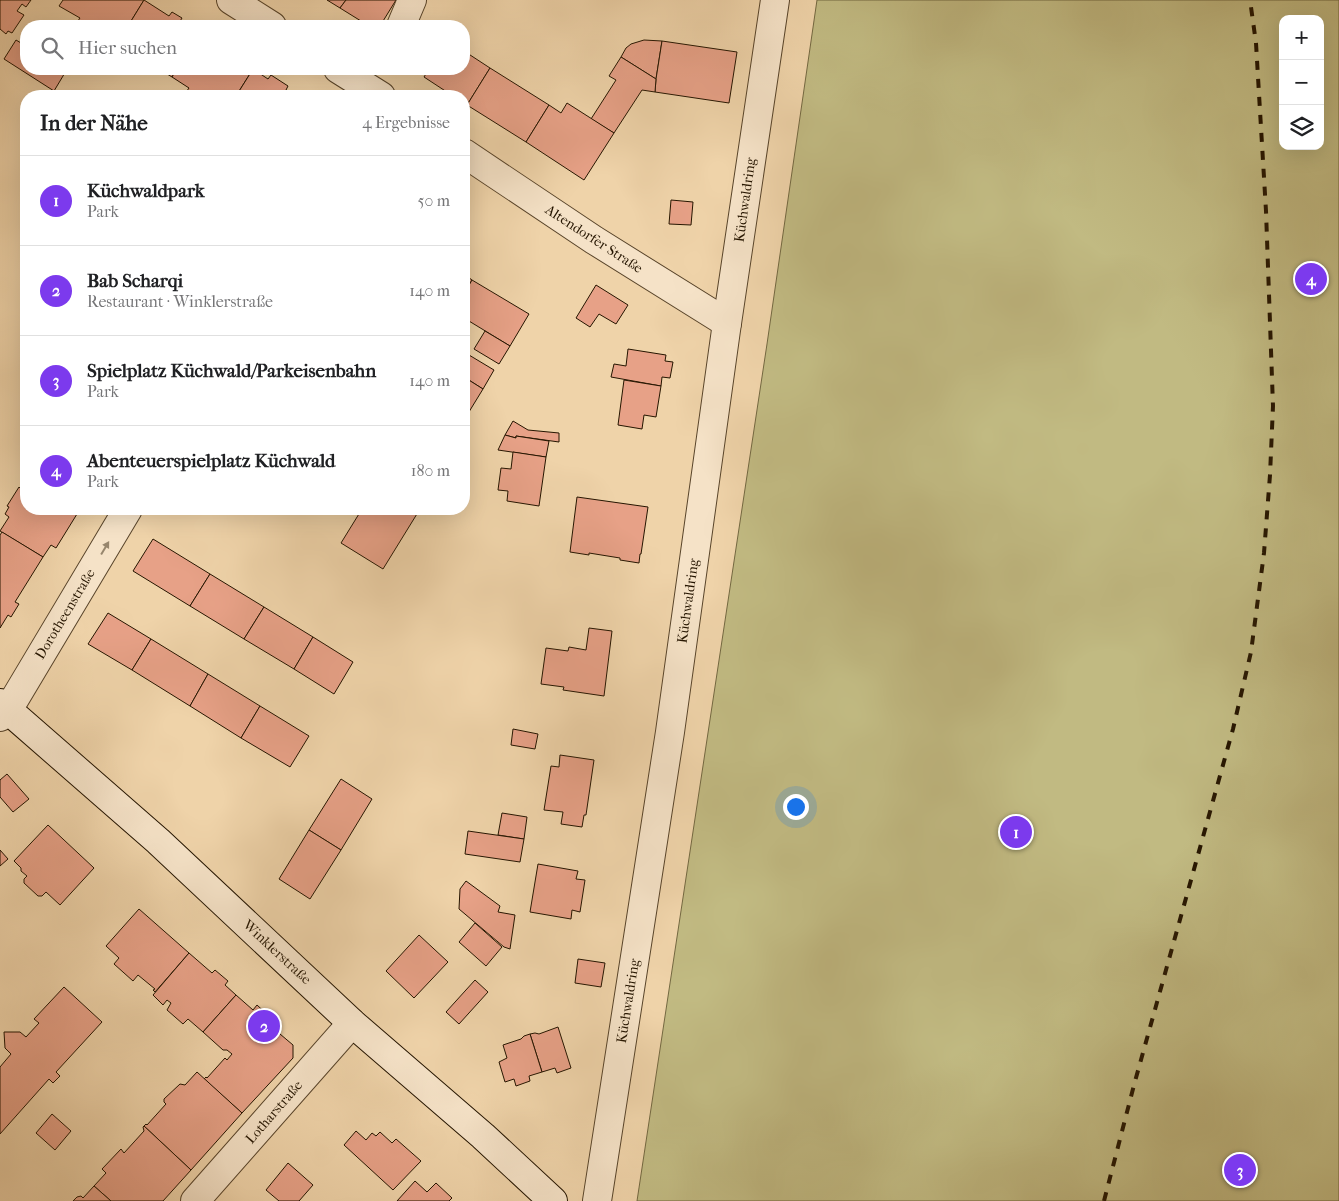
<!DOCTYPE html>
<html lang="de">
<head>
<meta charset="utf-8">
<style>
  :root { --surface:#fff; --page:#f2f2f2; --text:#202124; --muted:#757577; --line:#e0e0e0; --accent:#7c3aed }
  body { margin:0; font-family:"IM FELL French Canon",serif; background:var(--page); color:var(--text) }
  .controls { position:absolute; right:15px; top:15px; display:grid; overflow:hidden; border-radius:10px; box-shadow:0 5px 20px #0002 }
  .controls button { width:45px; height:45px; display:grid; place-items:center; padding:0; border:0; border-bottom:1px solid var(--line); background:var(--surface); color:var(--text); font:25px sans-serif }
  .you { position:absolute; left:795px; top:806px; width:18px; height:18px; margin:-12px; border:4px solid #fff; border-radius:50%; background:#1a73e8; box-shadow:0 0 0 8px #1a73e833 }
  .badge { display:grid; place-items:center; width:32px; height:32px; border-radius:50%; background:var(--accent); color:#fff; font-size:16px; font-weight:700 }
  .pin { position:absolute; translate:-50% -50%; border:2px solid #fff; box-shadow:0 1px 5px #0006 }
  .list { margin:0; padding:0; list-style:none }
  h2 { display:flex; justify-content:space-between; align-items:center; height:65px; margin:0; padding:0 20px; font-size:21px }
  h2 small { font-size:16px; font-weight:400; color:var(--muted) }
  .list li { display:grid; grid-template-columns:32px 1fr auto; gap:15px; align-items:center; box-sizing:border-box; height:90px; padding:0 20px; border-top:1px solid var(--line) }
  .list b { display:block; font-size:19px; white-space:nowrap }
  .list p { margin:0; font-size:16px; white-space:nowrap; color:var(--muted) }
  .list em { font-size:16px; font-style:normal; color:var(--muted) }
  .icon { flex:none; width:28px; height:28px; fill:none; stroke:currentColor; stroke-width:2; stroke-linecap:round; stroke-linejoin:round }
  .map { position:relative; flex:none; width:1339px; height:1201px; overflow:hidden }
  .search { position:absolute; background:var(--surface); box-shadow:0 5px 20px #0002; left:20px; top:20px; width:450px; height:55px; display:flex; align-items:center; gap:12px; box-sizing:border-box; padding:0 18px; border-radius:20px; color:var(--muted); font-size:19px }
  .panel { position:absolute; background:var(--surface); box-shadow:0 5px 20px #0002; left:20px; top:90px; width:450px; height:425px; border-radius:20px }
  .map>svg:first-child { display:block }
  .green { fill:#c1ba82; stroke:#736841; fill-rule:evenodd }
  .building { fill:#e7a187; stroke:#251500 }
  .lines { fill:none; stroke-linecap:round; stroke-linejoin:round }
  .minor-casing { stroke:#58442a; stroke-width:30 }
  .secondary-casing { stroke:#251500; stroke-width:30 }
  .minor { stroke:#f5e2c7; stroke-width:28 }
  .secondary { stroke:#f5e2c7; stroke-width:28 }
  .rail { stroke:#251500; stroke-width:4; stroke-dasharray:9 9; stroke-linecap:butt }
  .oneway { fill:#97866d }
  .labels { text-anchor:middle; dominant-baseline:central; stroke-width:4.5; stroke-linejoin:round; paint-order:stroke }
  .street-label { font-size:14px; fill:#251500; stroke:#f5e2c7 }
</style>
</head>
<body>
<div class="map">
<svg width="1339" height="1201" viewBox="0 0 1339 1201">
  <rect width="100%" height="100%" fill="#efd3a9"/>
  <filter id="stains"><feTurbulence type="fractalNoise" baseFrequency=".004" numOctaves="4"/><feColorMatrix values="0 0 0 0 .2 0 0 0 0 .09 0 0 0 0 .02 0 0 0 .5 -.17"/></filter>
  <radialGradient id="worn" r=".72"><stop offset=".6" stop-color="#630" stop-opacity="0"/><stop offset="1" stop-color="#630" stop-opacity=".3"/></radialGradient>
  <path class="green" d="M 817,0 L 1339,0 L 1339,1201 L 637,1201 L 767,344 ZM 1283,19 L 1320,19 L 1320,146 L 1283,146 Z"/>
  <g class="building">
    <polygon points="0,0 31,0 26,7 22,4 17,11 24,15 12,33 8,31 6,34 0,29"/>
    <polygon points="63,0 144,0 128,26 76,26 75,25 80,18 59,6"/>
    <polygon points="144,0 169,16 172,12 182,18 179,23 185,26 128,26"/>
    <polygon points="327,0 346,0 340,8"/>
    <polygon points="346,0 396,0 380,26 369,26 340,8"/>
    <polygon points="16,40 26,46 26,69 62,69 66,71 54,91 4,59"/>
    <polygon points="644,40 662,41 656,79 621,57 626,48 631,44"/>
    <polygon points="662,41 737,52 729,103 655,92 656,79"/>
    <polygon points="464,51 490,68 467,105 464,103 464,96 453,96 424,77 429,69 464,69"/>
    <polygon points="621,57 656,79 655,92 642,90 614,133 591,119 616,80 609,76"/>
    <polygon points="490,68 549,105 526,142 467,105"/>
    <polygon points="159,69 177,69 172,77"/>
    <polygon points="177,69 253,69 236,96 187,96 184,95 189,88 172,77"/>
    <polygon points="253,69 268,79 271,75 288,86 286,90 295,96 236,96"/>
    <polygon points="567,103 614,133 584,180 526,142 549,105 561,113"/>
    <polygon points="671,200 693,202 691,225 669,224"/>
    <polygon points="464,274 472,280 464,294"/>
    <polygon points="472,280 529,314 510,346 464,318 464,294"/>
    <polygon points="596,285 628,305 616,324 599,314 590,327 576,318"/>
    <polygon points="485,331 510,346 499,364 474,349"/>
    <polygon points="628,349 666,355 665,361 673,362 670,378 662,377 661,386 611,377 614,364 626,366"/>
    <polygon points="469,355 494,370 483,389 464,377 464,365"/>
    <polygon points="464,377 483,389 464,420"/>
    <polygon points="624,380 661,386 656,417 644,415 642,429 618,425"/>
    <polygon points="513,421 528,430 559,433 559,442 516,436 516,438 505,435"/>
    <polygon points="505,435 516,438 516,436 549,441 546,457 498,450"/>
    <polygon points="513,452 546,457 539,506 507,501 508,491 498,490 501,468 511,469"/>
    <polygon points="26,478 26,509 73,509 72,511 77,514 56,548 51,545 43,557 0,531 9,517 5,514 9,507 7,506 19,487 20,488"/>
    <polygon points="577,497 648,507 641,554 640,554 639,563 620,560 620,558 589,553 589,555 570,552"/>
    <polygon points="362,509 420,509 383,569 341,543"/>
    <polygon points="2,532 43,557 15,602 19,604 11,617 8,615 0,628 0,535"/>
    <polygon points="153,539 210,574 190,606 133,571"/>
    <polygon points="210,574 264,607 244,639 190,606"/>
    <polygon points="264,607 313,637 294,669 244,639"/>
    <polygon points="108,613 151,639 132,670 88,644"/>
    <polygon points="589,628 612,631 604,696 563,690 564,687 541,684 546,648 568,651 569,647 586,650"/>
    <polygon points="313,637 353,662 334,694 294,669"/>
    <polygon points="151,639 208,674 190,706 132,670"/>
    <polygon points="208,674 260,706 241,738 190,706"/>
    <polygon points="260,706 309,736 290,767 241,738"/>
    <polygon points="513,729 538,734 535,749 511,745"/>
    <polygon points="560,755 594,760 586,815 584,815 582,827 561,824 563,812 544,810 551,766 559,767"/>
    <polygon points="7,774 29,799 13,812 0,797 0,780"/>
    <polygon points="341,779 372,799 341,850 309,830"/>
    <polygon points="502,813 527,817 524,839 498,835"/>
    <polygon points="48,825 94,868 60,905 46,892 42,896 38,896 24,883 24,879 27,876 21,871 21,868 14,861"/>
    <polygon points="309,830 341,850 310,899 279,879"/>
    <polygon points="468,831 524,839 520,862 465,854"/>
    <polygon points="0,850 8,859 0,866"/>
    <polygon points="538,864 578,871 576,879 585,880 580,912 572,910 571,919 530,912"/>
    <polygon points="466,881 500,906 498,912 515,915 510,949 504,947 459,909 460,889"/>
    <polygon points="139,909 189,953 155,992 153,990 155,989 138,975 133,981 114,964 119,958 106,946"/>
    <polygon points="475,923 502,947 486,966 459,942"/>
    <polygon points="419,935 448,962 414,998 386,971"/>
    <polygon points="189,953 212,973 215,970 228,981 225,985 236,995 203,1032 188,1019 183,1024 167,1010 171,1003 167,1000 163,1005 153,995"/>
    <polygon points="578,959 605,963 601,987 575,983"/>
    <polygon points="475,980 488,992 459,1024 446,1012"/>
    <polygon points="64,987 102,1022 56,1072 60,1076 53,1083 49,1079 0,1134 0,1067 11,1054 5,1048 4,1032 20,1032 26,1037 39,1023 34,1019"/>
    <polygon points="236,995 253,1010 257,1005 271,1018 267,1023 293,1045 293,1058 242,1113 204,1079 206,1077 207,1078 225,1058 227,1060 232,1054 227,1050 223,1050 203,1032"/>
    <polygon points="558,1027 571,1068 557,1073 555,1068 542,1072 530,1034 535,1033 539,1034"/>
    <polygon points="530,1034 542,1072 529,1076 530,1081 516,1086 514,1079 505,1082 499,1062 507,1058 503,1045 521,1039 524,1036"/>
    <polygon points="197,1072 242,1113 191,1170 144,1126 146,1124 147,1125 166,1104 164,1102 164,1099 180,1084 185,1085"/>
    <polygon points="52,1114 71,1131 55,1150 36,1133"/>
    <polygon points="144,1126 191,1170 163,1201 111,1201 94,1186 106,1173 102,1169 121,1149 124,1153 144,1131 143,1127"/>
    <polygon points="356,1131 366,1140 372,1133 376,1136 380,1132 392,1143 396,1139 421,1161 393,1190 344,1145"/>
    <polygon points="288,1163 313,1185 299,1201 279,1201 266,1190"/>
    <polygon points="415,1181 427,1192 436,1183 452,1198 449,1201 397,1201"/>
    <polygon points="94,1186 111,1201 73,1201 77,1197 81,1196 83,1198"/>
  </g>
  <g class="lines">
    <g class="minor-casing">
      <g id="minor">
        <polyline points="231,0 272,26"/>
        <polyline points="401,26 412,0"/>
        <polyline points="338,69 381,96"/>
        <polyline points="464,153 594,240 727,323"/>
        <polyline points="0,717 8,710 128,509"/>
        <polyline points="195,1201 352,1023"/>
        <polyline points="597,1201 670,732 726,330 775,0"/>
      </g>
    </g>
    <g class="secondary-casing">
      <polyline id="secondary" points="0,703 158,841 352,1023 483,1136 553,1201"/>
    </g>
    <use href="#minor" class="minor"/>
    <use href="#secondary" class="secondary"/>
    <polyline class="rail" points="1104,1201 1134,1085 1233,729 1251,652 1264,553 1270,475 1273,406 1266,211 1259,94 1256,43 1250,0"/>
  </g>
  <defs><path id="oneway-solid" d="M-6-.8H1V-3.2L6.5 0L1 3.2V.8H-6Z" transform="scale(1.25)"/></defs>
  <use class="oneway" href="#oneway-solid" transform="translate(105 548) rotate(-59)"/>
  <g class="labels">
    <g class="street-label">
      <text transform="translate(745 200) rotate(-82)">Küchwaldring</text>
      <text transform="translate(594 239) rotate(33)">Altendorfer Straße</text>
      <text transform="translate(688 601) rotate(-82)">Küchwaldring</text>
      <text transform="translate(65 614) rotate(-59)">Dorotheenstraße</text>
      <text transform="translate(277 952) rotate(43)">Winklerstraße</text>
      <text transform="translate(628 1001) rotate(-81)">Küchwaldring</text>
      <text transform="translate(274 1112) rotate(-49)">Lotharstraße</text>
    </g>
  </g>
  <rect width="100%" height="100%" filter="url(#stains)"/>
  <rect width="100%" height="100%" fill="url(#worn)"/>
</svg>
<div class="controls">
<button>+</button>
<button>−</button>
<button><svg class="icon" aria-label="layers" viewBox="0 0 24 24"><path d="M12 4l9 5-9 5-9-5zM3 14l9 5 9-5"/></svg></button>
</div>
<div class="you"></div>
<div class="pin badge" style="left:1016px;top:832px">1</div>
<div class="pin badge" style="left:264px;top:1026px">2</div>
<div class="pin badge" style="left:1240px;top:1170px">3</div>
<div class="pin badge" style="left:1311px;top:279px">4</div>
<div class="search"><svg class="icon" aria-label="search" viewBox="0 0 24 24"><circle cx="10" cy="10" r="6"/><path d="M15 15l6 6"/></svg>Hier suchen</div>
<section class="panel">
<h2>In der Nähe<small>4 Ergebnisse</small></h2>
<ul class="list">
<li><span class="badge">1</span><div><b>Küchwaldpark</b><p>Park</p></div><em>50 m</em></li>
<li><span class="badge">2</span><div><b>Bab Scharqi</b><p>Restaurant · Winklerstraße</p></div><em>140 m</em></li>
<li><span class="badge">3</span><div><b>Spielplatz Küchwald/Parkeisenbahn</b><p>Park</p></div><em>140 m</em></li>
<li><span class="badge">4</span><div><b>Abenteuerspielplatz Küchwald</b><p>Park</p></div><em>180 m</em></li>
</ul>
</section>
</div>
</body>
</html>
